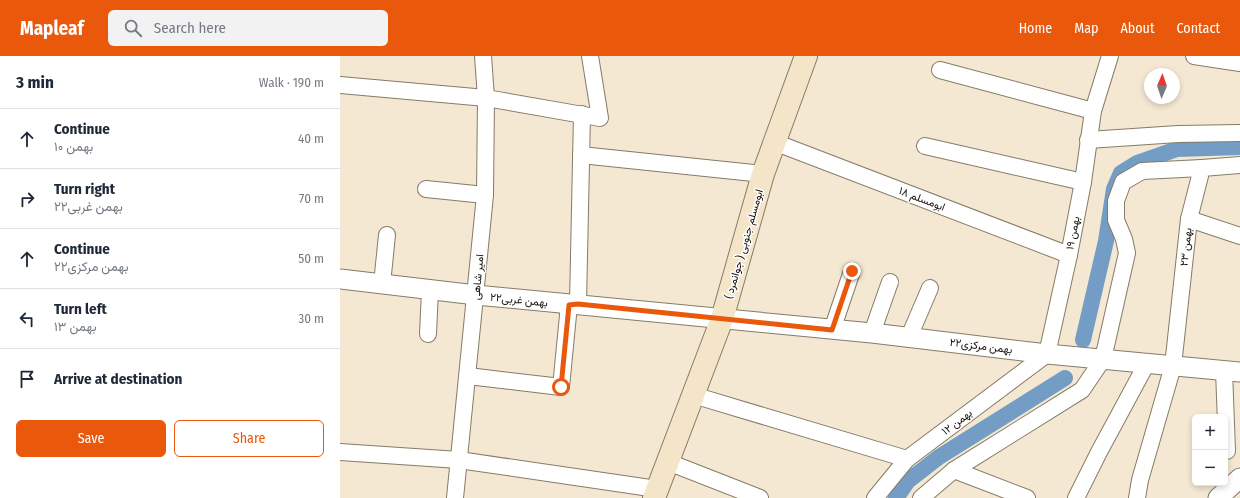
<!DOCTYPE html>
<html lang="en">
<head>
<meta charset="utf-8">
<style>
  :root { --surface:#fff; --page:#f2f2f3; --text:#1f2937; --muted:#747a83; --line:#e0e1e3; --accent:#ea580c }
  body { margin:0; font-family:"Fira Sans Condensed",Vazirmatn,sans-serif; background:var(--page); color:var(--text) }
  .controls { position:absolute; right:12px; bottom:12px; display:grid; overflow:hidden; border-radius:6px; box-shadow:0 2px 6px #0003 }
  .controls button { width:36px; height:36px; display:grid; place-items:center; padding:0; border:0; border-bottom:1px solid var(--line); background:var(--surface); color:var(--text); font:20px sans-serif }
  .compass { position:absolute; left:804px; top:12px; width:36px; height:36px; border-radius:50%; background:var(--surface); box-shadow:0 2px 6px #0003; rotate:2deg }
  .stop { position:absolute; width:12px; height:12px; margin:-9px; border:3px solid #ea580c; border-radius:50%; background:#fff }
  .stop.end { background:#ea580c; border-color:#fff; box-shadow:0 1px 4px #0008 }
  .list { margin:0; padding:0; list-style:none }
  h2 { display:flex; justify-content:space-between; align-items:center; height:52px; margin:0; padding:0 16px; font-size:17px }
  h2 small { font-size:13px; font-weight:400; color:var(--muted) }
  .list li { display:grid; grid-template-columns:26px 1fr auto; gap:12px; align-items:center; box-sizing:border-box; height:60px; padding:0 16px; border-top:1px solid var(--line) }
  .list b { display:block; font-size:15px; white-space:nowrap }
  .list p { margin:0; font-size:13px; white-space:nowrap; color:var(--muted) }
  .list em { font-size:13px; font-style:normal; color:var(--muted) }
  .actions { display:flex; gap:8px; padding:12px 16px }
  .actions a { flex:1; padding:9px 0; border:1px solid var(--accent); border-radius:6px; text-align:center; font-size:14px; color:var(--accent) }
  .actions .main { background:var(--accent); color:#fff }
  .icon { flex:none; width:22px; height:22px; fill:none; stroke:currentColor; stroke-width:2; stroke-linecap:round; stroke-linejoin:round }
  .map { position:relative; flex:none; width:900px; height:442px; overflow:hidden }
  header { display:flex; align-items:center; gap:24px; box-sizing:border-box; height:56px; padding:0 20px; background:var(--accent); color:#fff }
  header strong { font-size:19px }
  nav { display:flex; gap:22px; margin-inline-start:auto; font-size:14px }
  .search { width:280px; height:36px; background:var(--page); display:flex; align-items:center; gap:10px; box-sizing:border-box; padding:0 14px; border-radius:6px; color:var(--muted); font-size:15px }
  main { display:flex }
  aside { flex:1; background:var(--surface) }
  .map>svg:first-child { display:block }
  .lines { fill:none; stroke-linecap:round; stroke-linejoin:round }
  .canal { stroke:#739dc4; stroke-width:16 }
  .minor-casing { stroke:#857b67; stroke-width:18 }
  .tertiary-casing { stroke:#857b67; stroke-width:21 }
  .secondary-casing { stroke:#857b67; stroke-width:24 }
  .minor { stroke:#fff; stroke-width:16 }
  .tertiary { stroke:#fff; stroke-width:19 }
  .secondary { stroke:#f4e5c8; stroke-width:22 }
  .route { stroke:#ea580c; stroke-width:5 }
  .labels { text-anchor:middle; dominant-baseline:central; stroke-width:3; stroke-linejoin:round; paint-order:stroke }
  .street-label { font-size:11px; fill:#141009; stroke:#fff }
</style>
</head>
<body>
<header>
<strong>Mapleaf</strong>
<div class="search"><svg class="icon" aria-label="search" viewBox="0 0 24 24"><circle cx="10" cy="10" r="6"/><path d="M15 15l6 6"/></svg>Search here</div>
<nav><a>Home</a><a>Map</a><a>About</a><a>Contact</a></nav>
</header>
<main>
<aside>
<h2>3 min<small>Walk · 190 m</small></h2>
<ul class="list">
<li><svg class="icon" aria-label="ahead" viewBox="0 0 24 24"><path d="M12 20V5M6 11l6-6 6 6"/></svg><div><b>Continue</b><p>بهمن ۱۰</p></div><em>40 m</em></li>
<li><svg class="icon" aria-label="right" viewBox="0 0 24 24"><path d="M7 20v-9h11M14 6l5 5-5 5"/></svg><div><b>Turn right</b><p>۲۲بهمن غربی</p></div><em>70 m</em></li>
<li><svg class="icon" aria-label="ahead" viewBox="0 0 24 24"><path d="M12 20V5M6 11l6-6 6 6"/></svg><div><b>Continue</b><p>۲۲بهمن مرکزی</p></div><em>50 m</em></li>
<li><svg class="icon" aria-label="left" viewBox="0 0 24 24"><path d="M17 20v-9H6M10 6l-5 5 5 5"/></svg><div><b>Turn left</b><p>بهمن ۱۳</p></div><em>30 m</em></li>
<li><svg class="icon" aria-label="arrive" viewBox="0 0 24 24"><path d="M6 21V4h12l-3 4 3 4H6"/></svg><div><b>Arrive at destination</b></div></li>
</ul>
<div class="actions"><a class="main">Save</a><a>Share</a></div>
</aside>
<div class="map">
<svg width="900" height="442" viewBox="0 0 900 442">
  <rect width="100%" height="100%" fill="#f4e8d2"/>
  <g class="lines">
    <g class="canal">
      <polyline points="743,284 766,185 774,133 781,117 797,107 837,93 900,91"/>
      <polyline points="556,442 568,425 599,401 725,322"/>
    </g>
    <g class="minor-casing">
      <g id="minor">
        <polyline points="854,0 900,7"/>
        <polyline points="600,14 753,55"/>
        <polyline points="0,29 146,42 260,62 250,0"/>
        <polyline points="748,84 838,78 900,77"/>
        <polyline points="434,86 729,199"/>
        <polyline points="585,90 743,126"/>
        <polyline points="241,99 423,118"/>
        <polyline points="86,133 145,139"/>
        <polyline points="849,163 900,180"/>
        <polyline points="42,228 47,179"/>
        <polyline points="238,248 242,58"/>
        <polyline points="492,274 512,215"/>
        <polyline points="532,277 550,226"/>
        <polyline points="88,278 90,234"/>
        <polyline points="569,281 590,232"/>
        <polyline points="884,314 887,395"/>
        <polyline points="128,320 221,331 229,249"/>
        <polyline points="353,339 567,403"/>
        <polyline points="0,396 119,404 317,433"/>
        <polyline points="328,406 420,442"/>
        <polyline points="614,414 687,442"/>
        <polyline points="115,442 145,139 146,42 143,0"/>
        <polyline points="535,442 567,403 707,298 729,199 743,126 753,55 770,0"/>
        <polyline points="581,442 614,414 742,334 763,303 787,197 784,183 776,164 776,145 783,126 802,115 862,112"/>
        <polyline points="736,442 759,396 807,307"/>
        <polyline points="797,442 800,424 833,310 849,163 862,112 900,109"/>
      </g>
    </g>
    <g class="tertiary-casing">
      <g id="tertiary">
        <polyline points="0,223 136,239 532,277 707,298 900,316"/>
        <polyline points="878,442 900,422"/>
      </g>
    </g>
    <g class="secondary-casing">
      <polyline id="secondary" points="314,442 382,263 423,118 466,0"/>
    </g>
    <use href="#minor" class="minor"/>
    <use href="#tertiary" class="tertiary"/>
    <use href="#secondary" class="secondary"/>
  </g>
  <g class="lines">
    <polyline class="route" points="221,331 229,249 238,248 492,274 512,215"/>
  </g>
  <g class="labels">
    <g class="street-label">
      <text transform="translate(582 143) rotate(21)">ابومسلم ۱۸</text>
      <text transform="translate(733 177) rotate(-79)">بهمن ۱۹</text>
      <text transform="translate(404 188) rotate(-74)">ابومسلم جنوبی ( جوانمرد )</text>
      <text transform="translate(846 191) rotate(-84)">بهمن ۲۳</text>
      <text transform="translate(138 221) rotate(-85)">امیر شاهی</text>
      <text transform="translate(179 244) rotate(6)">۲۲بهمن غربی</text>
      <text transform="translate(641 290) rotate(7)">۲۲بهمن مرکزی</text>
      <text transform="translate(617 366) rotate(-37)">بهمن ۱۲</text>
    </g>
  </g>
</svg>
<div class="controls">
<button>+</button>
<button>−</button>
</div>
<svg class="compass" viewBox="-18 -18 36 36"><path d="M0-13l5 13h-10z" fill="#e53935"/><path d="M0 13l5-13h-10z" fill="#747a83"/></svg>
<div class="stop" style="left:221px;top:331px"></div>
<div class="stop end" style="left:512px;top:215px"></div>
</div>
</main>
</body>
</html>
